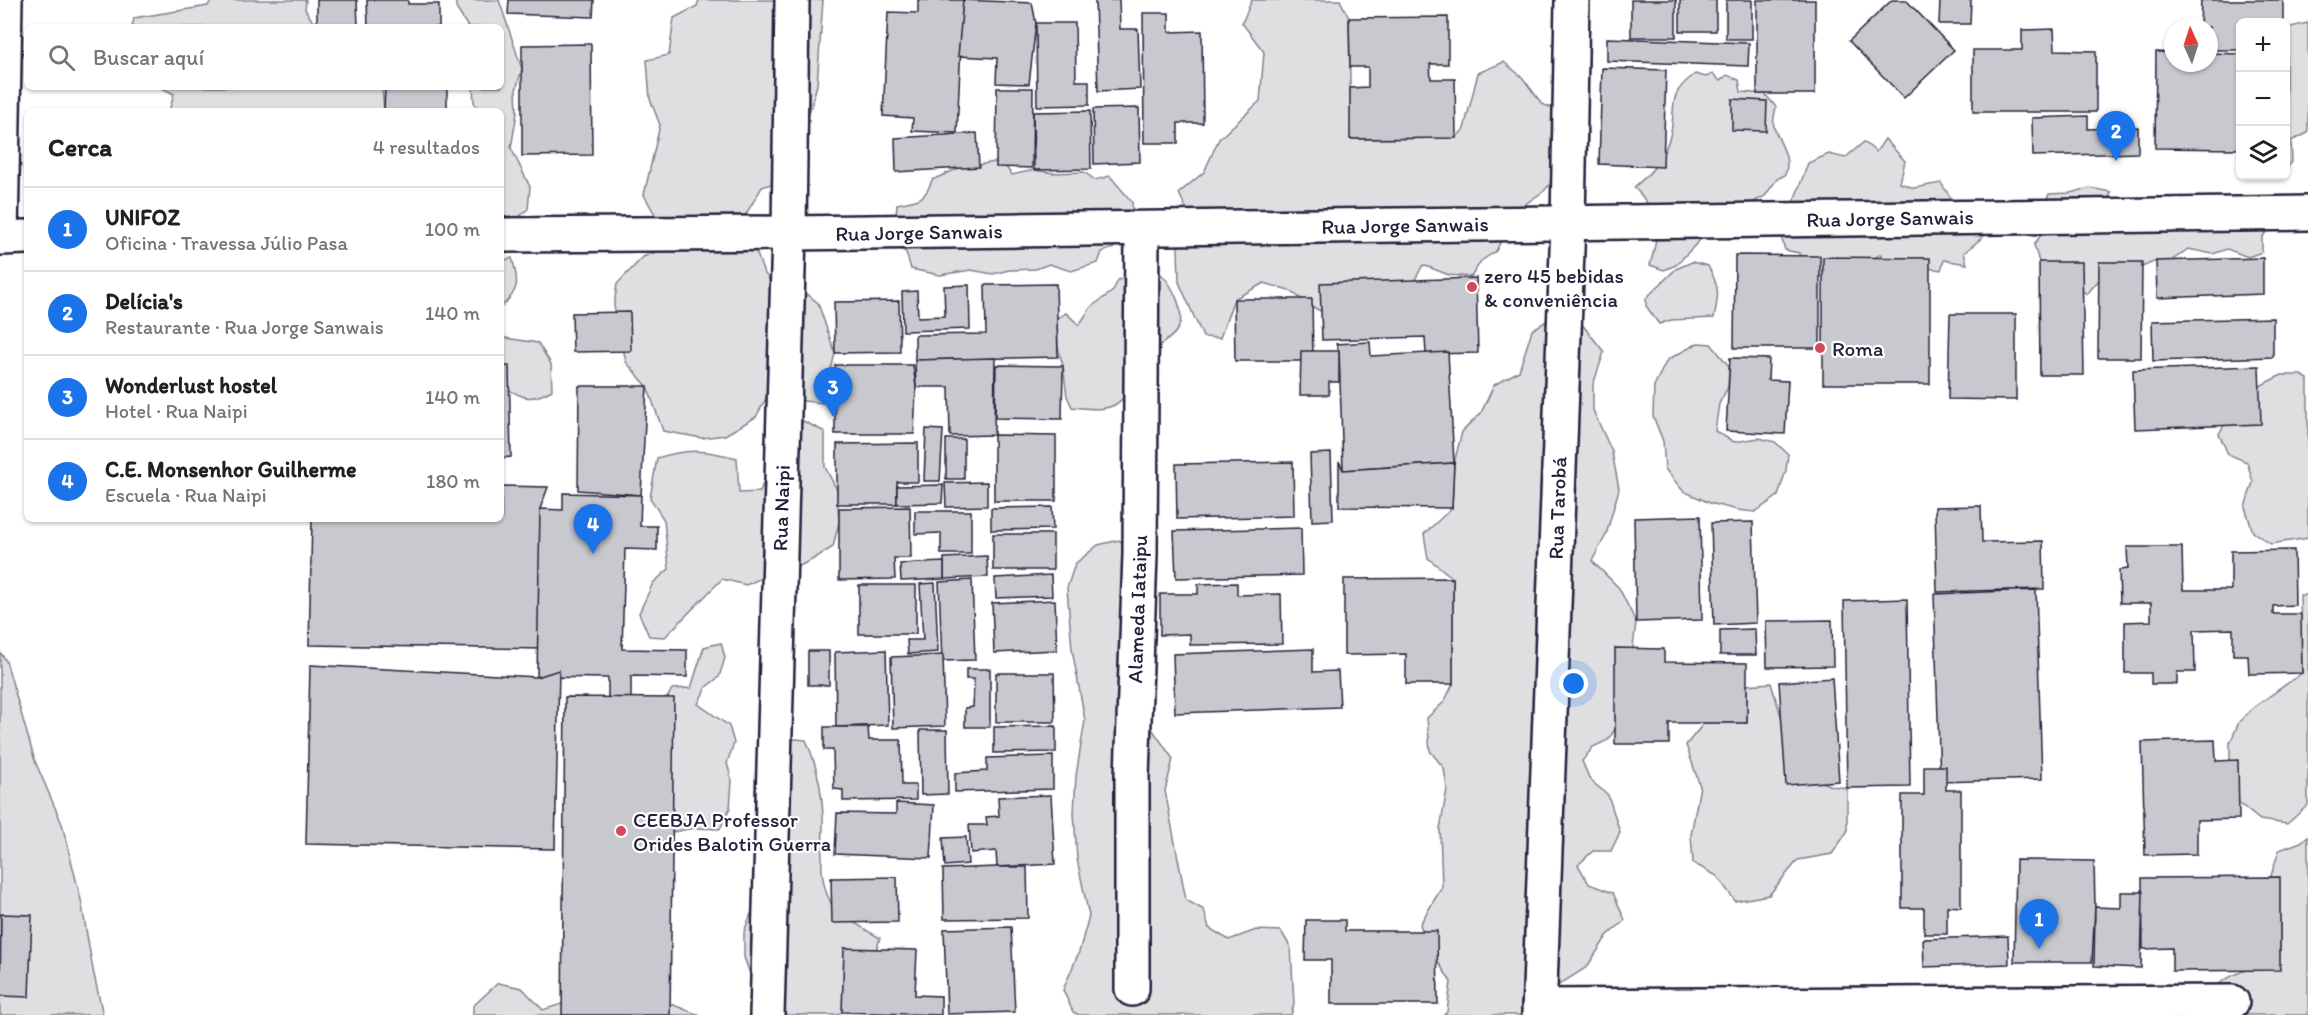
<!DOCTYPE html>
<html lang="es">
<head>
<meta charset="utf-8">
<style>
  :root { --surface:#fff; --page:#f6f6f6; --text:#202124; --muted:#757577; --line:#e0e0e0; --accent:#1a73e8 }
  body { margin:0; font-family:Itim,sans-serif; background:var(--page); color:var(--text) }
  .controls { position:absolute; right:18px; top:18px; display:grid; overflow:hidden; border-radius:9px; box-shadow:0 2px 4px #0004 }
  .controls button { width:54px; height:54px; display:grid; place-items:center; padding:0; border:0; border-bottom:2px solid var(--line); background:var(--surface); color:var(--text); font:30px sans-serif }
  .compass { position:absolute; left:2164px; top:18px; width:54px; height:54px; border-radius:50%; background:var(--surface); box-shadow:0 2px 4px #0004; rotate:357deg }
  .you { position:absolute; left:1574px; top:684px; width:21px; height:21px; margin:-15px; border:4px solid #fff; border-radius:50%; background:#1a73e8; box-shadow:0 0 0 9px #1a73e833 }
  .badge { display:grid; place-items:center; width:39px; height:39px; border-radius:50%; background:var(--accent); color:#fff; font-size:20px; font-weight:700 }
  .pin { position:absolute; translate:-50% -50px; filter:drop-shadow(0 2px 3px #0008) }
  .pin::after { content:''; position:absolute; top:32px; width:21px; height:18px; background:inherit; clip-path:polygon(0 0,100% 0,50% 100%) }
  .list { margin:0; padding:0; list-style:none }
  h2 { display:flex; justify-content:space-between; align-items:center; height:78px; margin:0; padding:0 24px; font-size:26px }
  h2 small { font-size:20px; font-weight:400; color:var(--muted) }
  .list li { display:grid; grid-template-columns:39px 1fr auto; gap:18px; align-items:center; box-sizing:border-box; height:84px; padding:0 24px; border-top:2px solid var(--line) }
  .list b { display:block; font-size:22px; white-space:nowrap }
  .list p { margin:0; font-size:20px; white-space:nowrap; color:var(--muted) }
  .list em { font-size:20px; font-style:normal; color:var(--muted) }
  .icon { flex:none; width:33px; height:33px; fill:none; stroke:currentColor; stroke-width:2; stroke-linecap:round; stroke-linejoin:round }
  .map { position:relative; flex:none; width:2308px; height:1015px; overflow:hidden }
  .search { position:absolute; background:var(--surface); box-shadow:0 2px 4px #0004; left:24px; top:24px; width:480px; height:66px; display:flex; align-items:center; gap:15px; box-sizing:border-box; padding:0 21px; border-radius:9px; color:var(--muted); font-size:22px }
  .panel { position:absolute; background:var(--surface); box-shadow:0 2px 4px #0004; left:24px; top:108px; width:480px; height:414px; border-radius:9px }
  .map>svg:first-child { display:block }
  .green { fill:#dfdfe2; stroke:#80808e; stroke-width:1.5 }
  .building { fill:#c8c8cf; stroke:#22223b; stroke-width:1.5 }
  .lines { fill:none; stroke-linecap:round; stroke-linejoin:round }
  .street-casing { stroke:#22223b; stroke-width:38 }
  .street { stroke:#fff; stroke-width:33 }
  .poi-dot { fill:#d1495b; stroke:#fff; stroke-width:2 }
  .labels { text-anchor:middle; dominant-baseline:central; stroke-width:4.5; stroke-linejoin:round; paint-order:stroke }
  .street-label { font-size:21px; fill:#22223b; stroke:#fff }
  .poi-label { font-size:21px; fill:#22223b; stroke:#fff; text-anchor:start }
</style>
</head>
<body>
<div class="map">
<svg width="2308" height="1015" viewBox="0 0 2308 1015">
  <rect width="100%" height="100%" fill="#fff"/>
  <filter id="ink" filterUnits="userSpaceOnUse"><feTurbulence type="fractalNoise" baseFrequency=".0167" numOctaves="2"/><feDisplacementMap in="SourceGraphic" scale="12" xChannelSelector="R" yChannelSelector="G"/><feConvolveMatrix kernelMatrix="1 2 1 2 8 2 1 2 1" color-interpolation-filters="sRGB"/></filter>
  <g filter="url(#ink)">
    <g class="green">
      <polygon points="211,0 306,0 305,9 316,27 132,27 134,18 208,6"/>
      <polygon points="456,0 499,0 522,69 516,90 517,113 511,148 530,187 528,209 511,224 501,223 501,111 479,111 474,102 473,87 501,87 501,27 468,27 456,8"/>
      <polygon points="699,0 823,0 817,85 807,121 802,173 762,187 739,226 719,233 756,251 763,271 775,288 799,287 818,303 835,353 823,403 793,400 772,387 756,417 725,435 702,438 663,431 647,386 626,362 614,306 617,284 643,257 677,244 662,227 644,195 660,125 650,99 647,60 669,55 674,18 697,6"/>
      <polygon points="1252,0 1340,0 1349,18 1351,139 1456,138 1464,129 1478,73 1504,62 1522,77 1542,104 1554,109 1557,176 1544,191 1524,205 1520,224 1504,235 1496,251 1481,261 1471,277 1449,275 1423,265 1412,285 1330,316 1311,306 1289,290 1264,283 1234,299 1220,338 1203,337 1179,282 1178,247 1188,213 1179,193 1204,172 1219,139 1260,101 1264,52 1242,23"/>
      <polygon points="2308,23 2308,133 2291,141 2292,162 2286,169 2286,28"/>
      <path d="M 1695,74 L 1706,77 L 1713,74 L 1720,81 L 1727,75 L 1739,80 L 1741,92 L 1765,94 L 1776,107 C 1775,113 1772,121 1774,127 C 1779,143 1792,158 1785,175 L 1777,179 L 1765,196 L 1744,207 L 1715,235 L 1701,239 L 1676,265 L 1664,270 L 1650,265 C 1661,228 1660,215 1634,187 C 1652,173 1666,155 1671,132 C 1676,103 1667,95 1695,74 Z"/>
      <polygon points="160,87 382,87 384,111 169,111 174,94"/>
      <path d="M 1885,139 L 1905,161 L 1900,183 L 1914,188 L 1941,183 L 1957,207 L 1984,236 L 1964,253 L 1967,264 L 1944,260 L 1941,270 L 1921,267 L 1890,268 L 1881,254 C 1862,267 1841,267 1821,277 L 1813,267 L 1802,267 L 1799,253 L 1785,250 L 1781,236 L 1808,163 L 1829,154 L 1845,158 L 1864,142 L 1876,152 Z"/>
      <path d="M 1001,161 L 1012,175 L 1034,170 L 1053,173 L 1084,172 L 1095,180 L 1110,176 L 1132,202 L 1133,218 L 1122,230 L 1114,248 L 1102,252 L 1098,263 L 1071,271 L 1049,264 L 1036,269 L 1009,270 L 993,274 L 971,270 L 940,275 L 911,269 L 906,252 L 894,245 L 897,204 C 918,200 925,201 932,180 L 959,168 Z"/>
      <polygon points="2090,188 2111,192 2107,203 2270,226 2262,238 2262,252 2248,257 2227,249 2213,254 2188,249 2167,264 2156,261 2111,280 2098,281 2087,294 2039,262 2034,245 2041,235 2033,219 2043,209 2049,194 2070,193"/>
      <path d="M 512,258 C 519,282 520,290 501,307 L 501,261 Z"/>
      <path d="M 1692,262 L 1708,266 C 1720,287 1719,295 1714,318 L 1671,320 L 1659,324 L 1646,306 L 1646,298 L 1676,269 Z"/>
      <path d="M 1160,273 C 1172,284 1188,314 1177,330 C 1171,340 1160,343 1153,351 C 1148,356 1144,364 1141,371 C 1119,408 1116,412 1072,407 L 1067,396 L 1063,366 L 1058,347 L 1057,318 L 1066,313 L 1079,325 L 1091,307 L 1113,291 L 1118,280 L 1133,275 Z"/>
      <polygon points="1556,315 1577,318 1604,352 1593,385 1593,410 1612,452 1619,489 1606,535 1592,561 1619,588 1636,622 1625,714 1608,740 1593,747 1582,761 1590,780 1608,795 1620,832 1611,851 1593,851 1578,865 1589,884 1613,893 1625,920 1607,936 1587,967 1560,984 1547,997 1546,1015 1444,1015 1447,1012 1451,982 1427,945 1420,924 1442,887 1440,829 1447,789 1444,768 1430,751 1427,718 1444,702 1453,684 1453,578 1428,558 1424,534 1452,508 1454,463 1462,432 1481,413 1494,385 1519,371 1532,330"/>
      <path d="M 505,338 L 538,343 L 551,364 L 552,390 C 529,403 522,398 501,385 L 501,340 Z"/>
      <polygon points="1698,343 1711,344 1729,366 1728,387 1719,404 1715,431 1734,442 1759,438 1775,442 1788,454 1786,470 1778,496 1755,512 1737,510 1710,503 1683,491 1665,469 1663,441 1653,416 1654,386 1667,360"/>
      <path d="M 2282,375 L 2301,375 L 2308,379 L 2308,538 L 2271,544 L 2253,532 L 2245,507 L 2253,482 L 2247,462 L 2228,454 L 2219,434 C 2239,399 2244,392 2282,375 Z"/>
      <path d="M 803,421 L 825,432 L 825,467 L 837,490 L 839,522 L 833,547 L 810,561 L 784,573 L 766,576 L 746,585 L 722,579 L 665,637 L 649,636 L 639,613 L 653,583 L 669,569 L 664,520 L 650,498 L 657,458 C 689,448 704,450 737,458 L 739,493 L 760,492 L 766,474 L 767,446 L 780,428 Z"/>
      <polygon points="1119,540 1135,554 1150,726 1173,759 1165,791 1186,900 1204,910 1209,928 1229,940 1256,930 1281,931 1291,948 1294,1004 1291,1015 1079,1015 1073,1012 1063,990 1079,952 1089,916 1077,859 1074,813 1076,776 1085,720 1072,649 1067,588 1075,564 1098,545"/>
      <polygon points="2300,595 2308,595 2308,805 2287,824 2260,820 2239,803 2230,766 2230,743 2239,722 2253,708 2302,673"/>
      <polygon points="721,643 725,658 719,677 706,687 698,704 729,726 734,743 727,763 732,781 730,808 720,829 694,828 672,832 658,715 672,689 691,688 704,647"/>
      <polygon points="0,652 6,661 35,761 62,824 81,900 93,970 103,1015 0,1015"/>
      <polygon points="1771,683 1798,772 1831,786 1847,788 1847,832 1832,854 1798,860 1769,895 1735,901 1717,876 1693,863 1691,835 1700,786 1686,745 1704,723 1747,723 1747,685"/>
      <path d="M 784,738 L 806,740 C 817,765 822,789 823,816 C 824,846 816,875 831,903 C 835,912 869,932 880,938 C 872,965 861,998 838,1015 L 757,1015 L 758,997 L 744,957 L 744,932 L 761,888 L 760,807 C 754,791 753,766 764,752 C 769,747 778,742 784,738 Z"/>
      <path d="M 2308,836 L 2308,1015 L 2198,1015 L 2199,1010 C 2205,1002 2211,989 2220,983 C 2239,969 2262,968 2280,953 L 2280,923 L 2266,892 L 2279,850 L 2301,842 Z"/>
      <polygon points="498,983 522,988 543,1010 593,994 640,1003 671,1004 699,1015 473,1015 473,1006"/>
    </g>
    <g class="building">
      <polygon points="317,0 357,0 358,27 317,27"/>
      <polygon points="367,0 408,0 408,4 439,4 439,27 368,27"/>
      <polygon points="509,0 594,0 593,17 508,14"/>
      <polygon points="918,0 963,0 957,133 912,131 913,118 883,116 888,12 918,13"/>
      <polygon points="963,0 1032,3 1036,23 1029,84 996,83 997,58 958,56"/>
      <polygon points="1095,0 1119,0 1120,29 1138,29 1140,89 1098,91"/>
      <rect x="1631" y="0" width="45" height="37"/>
      <rect x="1680" y="0" width="36" height="31"/>
      <rect x="1726" y="0" width="26" height="39"/>
      <rect x="1757" y="0" width="58" height="94"/>
      <polygon points="1892,0 1906,0 1954,50 1904,98 1849,41"/>
      <polygon points="1940,0 1971,0 1970,24 1939,24"/>
      <polygon points="2201,0 2283,0 2283,22 2240,22 2240,50 2209,50 2209,27 2200,27"/>
      <polygon points="1143,13 1169,13 1169,32 1202,31 1203,123 1178,123 1178,143 1144,143"/>
      <polygon points="1448,17 1448,64 1430,64 1431,79 1455,79 1456,138 1350,139 1350,88 1368,87 1368,67 1350,67 1349,18"/>
      <polygon points="1036,23 1075,23 1076,81 1089,81 1089,105 1037,106"/>
      <polygon points="2054,29 2055,50 2096,51 2096,112 1973,112 1973,50 2022,50 2022,30"/>
      <polygon points="1607,38 1749,43 1748,66 1607,61"/>
      <polygon points="591,44 592,155 522,156 522,45"/>
      <polygon points="2156,52 2173,53 2173,63 2209,63 2209,53 2240,54 2240,149 2155,148"/>
      <polygon points="1602,68 1666,70 1663,167 1599,164"/>
      <polygon points="385,87 447,87 447,111 384,111"/>
      <polygon points="997,88 1033,88 1032,168 996,167"/>
      <polygon points="1732,99 1767,101 1766,131 1732,130"/>
      <polygon points="1139,108 1140,162 1094,164 1093,109"/>
      <polygon points="1090,111 1091,169 1034,170 1033,112"/>
      <polygon points="2088,116 2088,129 2138,127 2138,153 2033,156 2032,118"/>
      <polygon points="977,133 979,167 896,172 895,138"/>
      <polygon points="1735,255 1820,256 1820,348 1734,348"/>
      <polygon points="1823,257 1930,258 1930,384 1823,384"/>
      <polygon points="2263,258 2263,294 2157,298 2156,261"/>
      <polygon points="2039,262 2082,262 2084,375 2040,375"/>
      <polygon points="2099,262 2142,262 2141,358 2098,358"/>
      <polygon points="1476,278 1478,353 1426,354 1425,337 1322,340 1320,283"/>
      <polygon points="1056,284 1058,357 915,360 915,335 986,334 985,285"/>
      <polygon points="969,285 970,329 903,331 902,292 917,291 918,317 945,316 944,286"/>
      <polygon points="1234,299 1312,299 1313,361 1235,361"/>
      <polygon points="899,301 900,352 835,353 834,302"/>
      <polygon points="630,312 631,351 573,352 572,313"/>
      <polygon points="1950,314 2016,314 2016,400 1948,399"/>
      <polygon points="2273,318 2273,357 2153,361 2152,321"/>
      <polygon points="1370,342 1371,356 1448,352 1454,463 1343,470 1339,351 1336,344"/>
      <polygon points="1301,351 1339,351 1339,382 1329,382 1329,395 1300,395"/>
      <polygon points="995,358 994,435 950,436 949,387 916,387 915,360"/>
      <polygon points="1730,358 1769,359 1768,380 1788,381 1785,434 1726,431"/>
      <polygon points="835,365 913,365 916,387 914,434 835,434"/>
      <polygon points="996,365 1063,366 1062,419 995,418"/>
      <polygon points="501,366 509,366 511,457 501,458"/>
      <polygon points="2259,366 2261,424 2135,429 2133,370"/>
      <polygon points="579,386 647,386 641,495 578,490"/>
      <polygon points="926,429 943,430 940,481 924,481"/>
      <polygon points="994,435 1056,436 1056,501 994,501"/>
      <rect x="946" y="439" width="18" height="40"/>
      <polygon points="918,443 918,482 897,482 897,504 837,504 837,444"/>
      <polygon points="1331,453 1333,520 1312,521 1310,454"/>
      <polygon points="1339,461 1343,470 1454,463 1452,508 1339,507"/>
      <polygon points="1293,462 1294,516 1177,519 1176,464"/>
      <polygon points="987,482 987,506 946,507 945,483"/>
      <polygon points="943,485 942,503 897,504 897,486"/>
      <polygon points="501,486 548,487 540,509 544,649 309,645 312,519 501,519"/>
      <polygon points="563,493 641,495 640,526 657,526 657,550 625,549 622,649 687,650 687,677 631,676 631,701 608,700 608,678 537,677 540,509 563,510"/>
      <polygon points="1981,506 1982,542 2043,541 2044,589 1937,592 1935,507"/>
      <polygon points="910,507 911,558 894,558 895,579 839,580 839,508"/>
      <polygon points="1052,507 1053,529 991,530 991,508"/>
      <polygon points="915,511 971,511 971,554 941,554 941,533 915,534"/>
      <polygon points="1700,516 1702,620 1636,622 1634,518"/>
      <polygon points="1753,522 1756,623 1714,625 1711,523"/>
      <polygon points="1301,528 1302,575 1176,578 1174,531"/>
      <rect x="993" y="534" width="60" height="36"/>
      <polygon points="2127,547 2182,547 2183,590 2231,590 2231,551 2294,550 2295,605 2273,606 2273,614 2301,614 2302,673 2249,674 2248,655 2233,655 2233,629 2194,630 2195,672 2177,672 2177,684 2151,684 2151,673 2125,673 2125,622 2151,621 2151,603 2120,603 2119,570 2128,569"/>
      <polygon points="987,556 988,577 944,579 944,558"/>
      <polygon points="944,562 944,579 901,581 900,564"/>
      <polygon points="1051,575 1052,596 996,598 995,578"/>
      <polygon points="1453,578 1453,684 1406,684 1406,654 1344,655 1344,579"/>
      <polygon points="972,580 975,660 942,661 939,582"/>
      <polygon points="935,583 938,652 908,654 907,640 923,640 920,584"/>
      <polygon points="1237,583 1237,595 1281,594 1282,644 1190,645 1190,634 1160,635 1160,594 1198,594 1198,584"/>
      <rect x="859" y="585" width="57" height="49"/>
      <polygon points="2036,590 2042,779 1940,782 1934,594"/>
      <polygon points="1907,599 1910,787 1847,788 1844,601"/>
      <polygon points="1055,600 1057,650 994,653 992,603"/>
      <polygon points="1832,620 1833,666 1767,667 1766,621"/>
      <polygon points="1755,629 1756,655 1720,655 1720,630"/>
      <polygon points="1615,648 1664,649 1664,662 1747,663 1747,723 1669,723 1669,744 1615,744"/>
      <polygon points="1313,649 1313,672 1338,671 1340,707 1175,713 1173,654"/>
      <polygon points="886,650 888,725 836,727 835,652"/>
      <rect x="808" y="651" width="21" height="34"/>
      <polygon points="943,655 945,726 893,728 891,657"/>
      <polygon points="310,665 537,677 559,670 555,849 306,844"/>
      <polygon points="966,669 990,669 990,727 965,727 965,708 973,707 974,679 966,679"/>
      <polygon points="996,673 1054,673 1055,722 996,722"/>
      <polygon points="1832,678 1839,781 1786,785 1779,682"/>
      <polygon points="565,697 674,698 670,1015 562,1015"/>
      <polygon points="1056,726 1056,752 994,753 994,727"/>
      <polygon points="824,727 868,727 869,740 901,740 902,785 916,785 916,800 843,801 843,790 834,789 833,750 824,750"/>
      <polygon points="920,730 947,730 948,794 921,795"/>
      <polygon points="2215,740 2216,761 2238,760 2239,819 2197,820 2197,854 2145,855 2142,742"/>
      <polygon points="1053,756 1053,789 955,792 955,773 987,771 987,758"/>
      <polygon points="1924,766 1946,766 1946,790 1961,790 1961,907 1947,906 1947,934 1924,934 1924,908 1902,908 1902,795 1924,795"/>
      <polygon points="1051,795 1055,864 997,867 996,851 971,853 969,825 987,825 986,817 999,816 998,797"/>
      <polygon points="896,803 934,805 931,858 835,854 837,813 896,814"/>
      <polygon points="966,837 968,864 945,866 943,838"/>
      <polygon points="2016,860 2094,861 2095,907 2092,962 2014,962"/>
      <polygon points="997,867 1027,867 1028,918 944,919 943,869"/>
      <polygon points="897,877 898,922 832,923 831,878"/>
      <polygon points="2280,877 2280,970 2172,971 2172,948 2143,949 2142,878"/>
      <polygon points="2121,892 2143,892 2141,968 2094,966 2095,907 2121,908"/>
      <polygon points="1,914 32,915 29,997 0,996"/>
      <polygon points="1306,920 1345,920 1345,931 1437,931 1438,1004 1331,1004 1331,960 1305,960"/>
      <polygon points="1011,927 1015,1012 947,1014 944,929"/>
      <polygon points="2008,936 2009,964 1924,967 1923,939"/>
      <polygon points="844,948 917,950 915,995 941,996 941,1015 842,1012"/>
    </g>
    <g class="lines">
      <g class="street-casing">
        <g id="street">
          <polyline points="5,0 1,238 27,237"/>
          <polyline points="501,235 789,233 2308,213"/>
          <polyline points="1132,989 1132,776 1140,555 1142,229"/>
          <polyline points="1539,1006 2232,1002"/>
          <polyline points="767,1015 789,233 792,0"/>
          <polyline points="1539,1015 1568,223 1572,0"/>
        </g>
      </g>
      <use href="#street" class="street"/>
    </g>
  </g>
  <g class="poi-dot">
    <circle cx="1472" cy="287" r="6"/>
    <circle cx="1820" cy="348" r="6"/>
    <circle cx="621" cy="831" r="6"/>
  </g>
  <g class="labels">
    <g class="street-label">
      <text transform="translate(1890 218) rotate(-1)">Rua Jorge Sanwais</text>
      <text transform="translate(1405 225) rotate(-1)">Rua Jorge Sanwais</text>
      <text transform="translate(919 232) rotate(-1)">Rua Jorge Sanwais</text>
      <text transform="translate(781 508) rotate(-88)">Rua Naipi</text>
      <text transform="translate(1557 508) rotate(-88)">Rua Tarobá</text>
      <text transform="translate(1137 609) rotate(-88)">Alameda Iataipu</text>
    </g>
    <g class="poi-label">
      <text x="1484" y="275">zero 45 bebidas<tspan x="1484" dy="24">&amp; conveniência</tspan></text>
      <text x="1832" y="348">Roma</text>
      <text x="633" y="819">CEEBJA Professor<tspan x="633" dy="24">Orides Balotin Guerra</tspan></text>
    </g>
  </g>
</svg>
<div class="controls">
<button>+</button>
<button>−</button>
<button><svg class="icon" aria-label="layers" viewBox="0 0 24 24"><path d="M12 4l9 5-9 5-9-5zM3 14l9 5 9-5"/></svg></button>
</div>
<svg class="compass" viewBox="-18 -18 36 36"><path d="M0-13l5 13h-10z" fill="#e53935"/><path d="M0 13l5-13h-10z" fill="#757577"/></svg>
<div class="you"></div>
<div class="pin badge" style="left:2039px;top:949px">1</div>
<div class="pin badge" style="left:2116px;top:161px">2</div>
<div class="pin badge" style="left:833px;top:417px">3</div>
<div class="pin badge" style="left:593px;top:554px">4</div>
<div class="search"><svg class="icon" aria-label="search" viewBox="0 0 24 24"><circle cx="10" cy="10" r="6"/><path d="M15 15l6 6"/></svg>Buscar aquí</div>
<section class="panel">
<h2>Cerca<small>4 resultados</small></h2>
<ul class="list">
<li><span class="badge">1</span><div><b>UNIFOZ</b><p>Oficina · Travessa Júlio Pasa</p></div><em>100 m</em></li>
<li><span class="badge">2</span><div><b>Delícia's</b><p>Restaurante · Rua Jorge Sanwais</p></div><em>140 m</em></li>
<li><span class="badge">3</span><div><b>Wonderlust hostel</b><p>Hotel · Rua Naipi</p></div><em>140 m</em></li>
<li><span class="badge">4</span><div><b>C.E. Monsenhor Guilherme</b><p>Escuela · Rua Naipi</p></div><em>180 m</em></li>
</ul>
</section>
</div>
</body>
</html>
